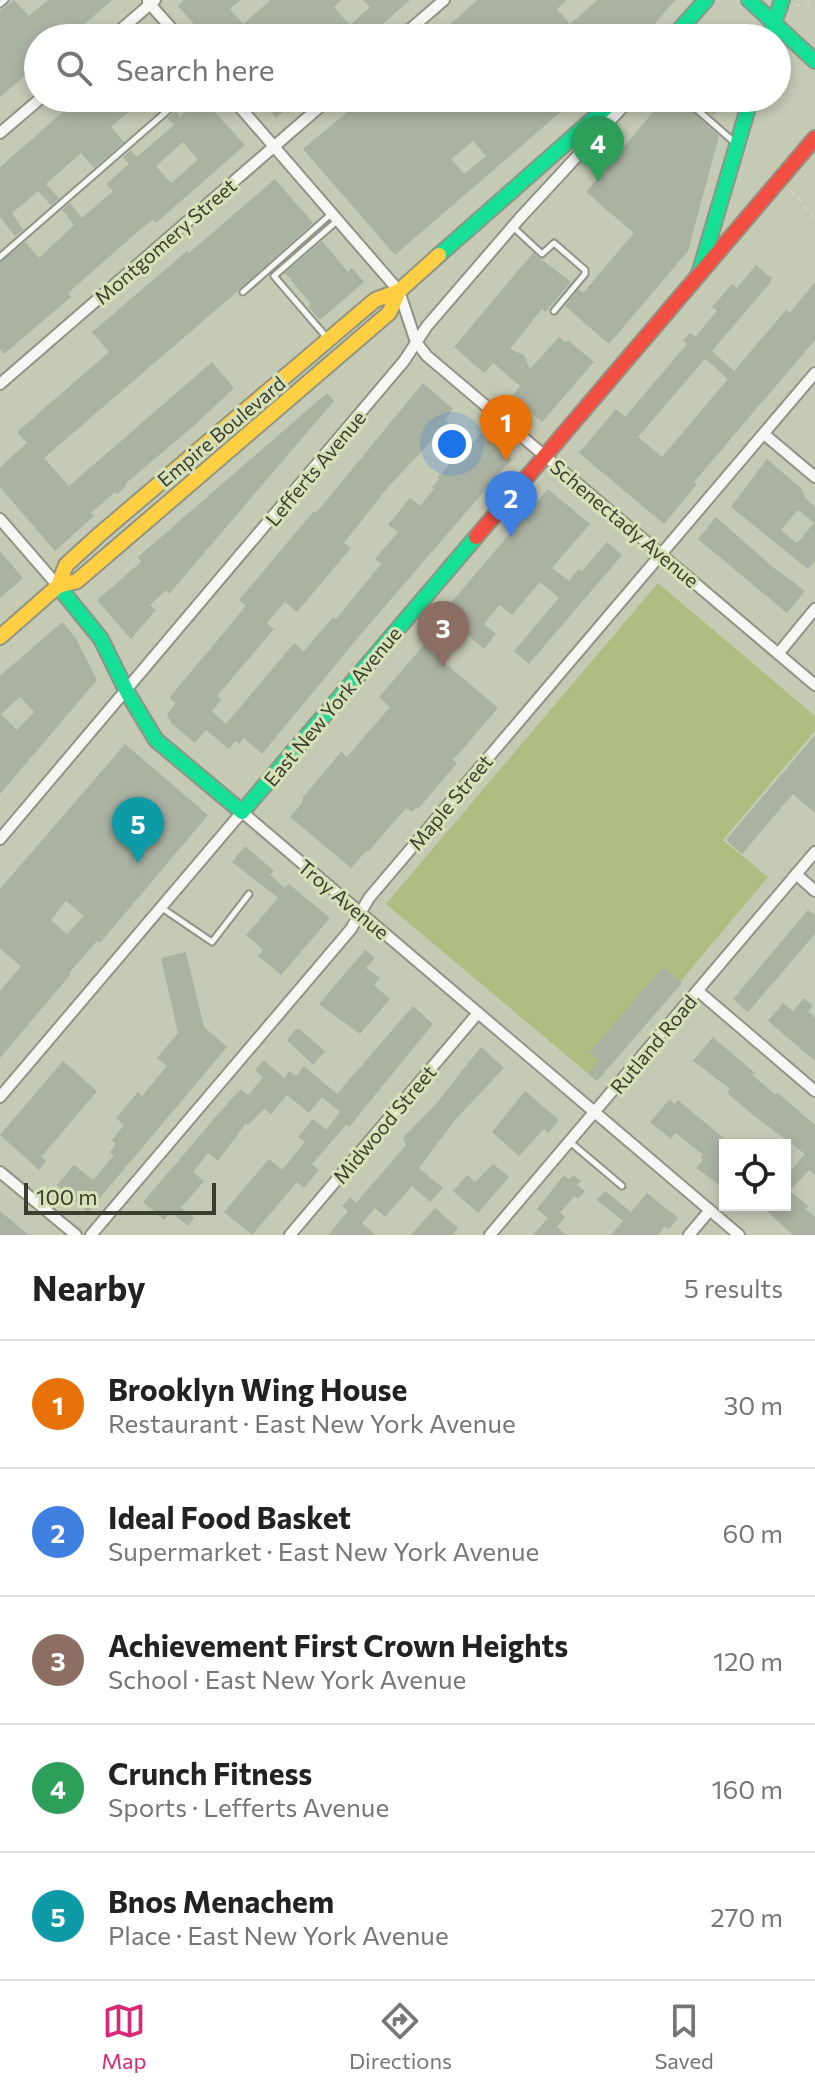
<!DOCTYPE html>
<html lang="en">
<head>
<meta charset="utf-8">
<style>
  :root { --surface:#fff; --page:#f6f6f6; --text:#222; --muted:#767676; --line:#e0e0e0; --accent:#db2777 }
  body { margin:0; font-family:Commissioner,sans-serif; background:var(--page); color:var(--text) }
  .controls { position:absolute; right:24px; bottom:24px; display:grid; overflow:hidden; border-radius:0px; box-shadow:0 4px 12px #0003 }
  .controls button { width:72px; height:72px; display:grid; place-items:center; padding:0; border:0; border-bottom:2px solid var(--line); background:var(--surface); color:var(--text); font:40px sans-serif }
  .scale { position:absolute; left:24px; bottom:20px; width:192px; box-sizing:border-box; padding-left:8px; border:4px solid #3b3f2f; border-top:0; font-size:22px; line-height:28px; white-space:nowrap; color:#3b3f2f; -webkit-text-stroke:6px #d6e1b8; paint-order:stroke }
  .you { position:absolute; left:452px; top:444px; width:28px; height:28px; margin:-20px; border:6px solid #fff; border-radius:50%; background:#1a73e8; box-shadow:0 0 0 12px #1a73e833 }
  .badge { display:grid; place-items:center; width:52px; height:52px; border-radius:50%; background:var(--accent); color:#fff; font-size:26px; font-weight:700 }
  .pin { position:absolute; translate:-50% -66px; filter:drop-shadow(0 2px 4px #0008) }
  .pin::after { content:''; position:absolute; top:42px; width:28px; height:24px; background:inherit; clip-path:polygon(0 0,100% 0,50% 100%) }
  .list { margin:0; padding:0; list-style:none }
  h2 { display:flex; justify-content:space-between; align-items:center; height:104px; margin:0; padding:0 32px; font-size:34px }
  h2 small { font-size:26px; font-weight:400; color:var(--muted) }
  .list li { display:grid; grid-template-columns:52px 1fr auto; gap:24px; align-items:center; box-sizing:border-box; height:128px; padding:0 32px; border-top:2px solid var(--line) }
  .list b { display:block; font-size:30px; white-space:nowrap }
  .list p { margin:0; font-size:26px; white-space:nowrap; color:var(--muted) }
  .list em { font-size:26px; font-style:normal; color:var(--muted) }
  .icon { flex:none; width:44px; height:44px; fill:none; stroke:currentColor; stroke-width:2; stroke-linecap:round; stroke-linejoin:round }
  .map { position:relative; flex:none; width:815px; height:1235px; overflow:hidden }
  .search { position:absolute; background:var(--surface); box-shadow:0 4px 12px #0003; left:24px; right:24px; top:24px; height:88px; display:flex; align-items:center; gap:20px; box-sizing:border-box; padding:0 28px; border-radius:44px; color:var(--muted); font-size:30px }
  .sheet { height:744px; background:var(--surface) }
  nav { display:flex; justify-content:space-around; align-items:center; box-sizing:border-box; height:112px; border-top:2px solid var(--line); background:var(--surface); font-size:22px; color:var(--muted) }
  nav a { display:grid; justify-items:center; gap:4px }
  nav .on { color:var(--accent) }
  .map>svg:first-child { display:block }
  .green { fill:#b0bd81 }
  .building { fill:#aab2a2; fill-rule:evenodd }
  .lines { fill:none; stroke-linecap:round; stroke-linejoin:round }
  .lane-casing { stroke:#909484; stroke-width:9 }
  .street-casing { stroke:#909484; stroke-width:14 }
  .fast-casing { stroke:#909484; stroke-width:18 }
  .slow-casing { stroke:#909484; stroke-width:18 }
  .jam-casing { stroke:#909484; stroke-width:18 }
  .path { stroke:#d2d3cd; stroke-width:2; stroke-dasharray:4 6; stroke-linecap:butt }
  .lane { stroke:#f6f7f4; stroke-width:5 }
  .street { stroke:#f6f7f4; stroke-width:10 }
  .fast { stroke:#16e098; stroke-width:14 }
  .slow { stroke:#ffcf43; stroke-width:14 }
  .jam { stroke:#f24e42; stroke-width:14 }
  .labels { text-anchor:middle; dominant-baseline:central; stroke-width:6; stroke-linejoin:round; paint-order:stroke }
  .street-label { font-size:20px; fill:#3b3f2f; stroke:#d6e1b8 }
</style>
</head>
<body>
<div class="map">
<svg width="815" height="1235" viewBox="0 0 815 1235">
  <rect width="100%" height="100%" fill="#c5cab5"/>
  <polygon class="green" points="658,583 815,716 815,731 723,840 768,877 597,1081 386,904"/>
  <g class="building">
    <polygon points="14,0 29,16 48,0 112,0 69,38 38,38 38,65 0,97 0,11"/>
    <polygon points="184,0 240,0 230,9 243,24 271,0 342,0 334,7 350,25 370,7 363,0 410,0 367,38 235,38 236,24 219,38 206,38 178,6"/>
    <polygon points="478,0 567,0 557,9 570,24 598,0 675,0 643,38 624,38 618,31 610,38 567,38 564,34 559,38 434,38"/>
    <polygon points="79,98 145,98 111,127 124,142 94,168 81,153 46,184 59,198 51,205 38,191 12,213 23,230 15,236 0,217 0,167"/>
    <path d="M 202,98 L 245,145 L 156,223 L 153,220 L 143,227 L 68,293 L 71,297 L 4,354 L 0,349 L 0,262 L 25,242 L 39,258 L 74,225 L 62,210 L 70,203 L 82,218 L 84,216 L 113,191 L 106,184 L 129,164 L 123,157 L 131,150 L 137,157 L 174,125 L 167,118 L 176,111 L 180,117 ZM 183,142 L 198,160 L 171,183 L 156,166 Z"/>
    <polygon points="268,98 299,98 276,118 263,102"/>
    <path d="M 364,98 L 577,98 L 395,255 L 303,149 ZM 473,141 L 486,156 L 464,174 L 451,159 Z"/>
    <polygon points="665,98 679,98 719,136 688,251 609,344 565,306 579,289 583,293 634,233 586,192"/>
    <polygon points="692,98 730,98 713,116"/>
    <polygon points="275,179 313,223 232,296 44,458 69,486 212,362 234,388 196,424 125,484 126,486 117,494 115,492 91,513 94,516 55,551 0,487 0,467 27,443 17,432 109,352 92,332 187,251 189,253"/>
    <polygon points="322,241 348,272 352,268 364,282 320,320 308,306 311,304 285,273"/>
    <polygon points="533,253 571,282 545,312 542,309 510,349 524,355 530,369 559,337 565,342 568,340 594,362 542,422 512,396 520,386 493,363 484,373 454,347"/>
    <path d="M 756,265 L 772,278 L 770,283 L 712,351 L 734,371 L 786,310 L 790,313 L 815,282 L 815,340 L 694,482 L 697,484 L 664,524 L 579,453 L 616,409 L 625,417 L 687,344 L 683,341 L 690,333 L 695,337 L 717,311 L 712,307 L 732,284 L 737,288 ZM 705,359 L 728,379 L 662,457 L 638,437 Z"/>
    <path d="M 423,383 L 453,409 L 445,420 L 472,443 L 481,433 L 512,459 L 361,634 L 262,754 L 244,738 L 239,744 L 236,741 L 229,749 L 206,730 L 195,743 L 171,723 L 167,714 L 176,703 L 169,698 L 246,606 L 239,600 L 314,511 L 316,513 ZM 436,436 L 442,450 L 456,456 L 438,477 L 439,479 L 432,487 L 434,489 L 420,506 L 410,498 L 388,525 L 398,532 L 375,559 L 381,564 L 336,619 L 333,617 L 304,651 L 294,643 L 226,724 L 212,711 L 221,700 L 217,696 L 274,629 L 267,623 L 285,602 L 297,612 L 351,548 L 344,543 L 389,486 Z"/>
    <polygon points="327,393 334,401 169,594 166,590 150,605 156,610 131,639 97,600 141,562 138,557"/>
    <path d="M 767,459 L 801,488 L 805,498 L 815,507 L 815,561 L 808,569 L 731,507 ZM 798,510 L 814,523 L 797,543 L 781,530 Z"/>
    <polygon points="548,489 590,524 552,568 569,581 579,569 582,571 607,542 622,555 529,664 514,651 559,598 540,582 512,615 500,605 491,615 484,624 496,634 484,649 442,613"/>
    <polygon points="716,517 774,568 805,591 787,613 698,539"/>
    <polygon points="0,551 23,578 0,598"/>
    <path d="M 62,622 L 75,637 L 97,680 L 0,794 L 0,676 ZM 20,697 L 34,712 L 17,730 L 1,714 Z"/>
    <polygon points="424,645 498,708 453,760 457,763 418,809 416,807 412,812 406,808 368,852 366,851 351,868 290,817 302,803 303,797 341,752 347,757 390,707 379,697"/>
    <polygon points="815,735 815,813 793,794 742,854 726,840"/>
    <path d="M 125,744 L 208,815 L 100,943 L 97,941 L 69,973 L 71,974 L 0,1058 L 0,991 L 21,966 L 0,949 L 0,889 ZM 66,901 L 84,916 L 67,934 L 51,920 Z"/>
    <polygon points="245,846 274,871 270,875 285,888 289,884 330,918 281,975 258,956 263,950 246,935 278,898 232,862"/>
    <polygon points="808,910 815,915 815,934 748,1012 733,999"/>
    <polygon points="365,950 375,958 366,968 380,978 374,985 390,999 360,1034 319,1004"/>
    <polygon points="186,952 204,1027 227,1047 88,1212 57,1185 74,1165 93,1180 114,1155 110,1152 116,1144 112,1140 124,1125 116,1118 138,1092 142,1096 167,1066 157,1058 178,1033 161,958"/>
    <polygon points="663,967 682,983 597,1081 588,1074 599,1061 589,1053"/>
    <polygon points="804,998 813,1006 808,1011 815,1018 815,1061 768,1021 783,1003 793,1011"/>
    <polygon points="413,1006 433,1024 349,1127 346,1125 312,1164 319,1170 304,1188 297,1182 252,1235 224,1212 269,1159 282,1170 305,1142 298,1137 313,1119 326,1130 340,1112 322,1097 309,1113 287,1095 271,1114 264,1109 248,1125 246,1123 218,1161 208,1153 193,1172 204,1181 181,1208 194,1218 188,1226 171,1212 164,1220 143,1202 232,1098 241,1089 248,1095 256,1086 263,1077 255,1070 264,1060 284,1078 289,1071 296,1076 304,1066 337,1094"/>
    <polygon points="299,1029 325,1051 313,1065 287,1040 295,1030"/>
    <polygon points="713,1037 755,1073 752,1075 776,1095 778,1093 815,1125 815,1175 809,1170 790,1191 808,1206 806,1209 815,1217 815,1235 793,1235 760,1205 785,1205 785,1178 805,1154 753,1115 727,1093 730,1089 693,1061"/>
    <polygon points="481,1047 504,1068 455,1120 419,1168 443,1188 430,1202 412,1186 385,1217 375,1208 362,1223 376,1235 328,1235 348,1211 342,1206 350,1197 356,1203 406,1145 403,1138 436,1104"/>
    <polygon points="63,1061 97,1091 41,1157 46,1161 39,1170 0,1135"/>
    <polygon points="525,1091 559,1120 548,1133 544,1129 519,1156 492,1132"/>
    <polygon points="669,1100 675,1104 678,1100 725,1139 725,1189 696,1168 703,1160 701,1158 703,1155 676,1133 671,1139 650,1122"/>
    <polygon points="493,1164 509,1177 478,1213 453,1191 467,1175 475,1182"/>
    <polygon points="564,1175 569,1179 573,1175 581,1181 577,1185 585,1191 578,1199 574,1196 560,1213 565,1217 557,1227 566,1235 533,1235 548,1218 537,1209"/>
    <polygon points="605,1191 631,1212 647,1193 678,1218 669,1229 665,1226 658,1235 611,1235 623,1221 597,1200"/>
    <polygon points="435,1208 458,1228 453,1235 411,1235"/>
    <polygon points="0,1211 29,1235 0,1235"/>
  </g>
  <g class="lines">
    <g class="lane-casing">
      <g id="lane">
        <polyline points="0,4 5,0"/>
        <polyline points="684,98 734,142"/>
        <polyline points="513,227 542,254 554,243 585,270 585,274 554,311"/>
        <polyline points="0,257 182,98"/>
        <polyline points="243,292 331,214"/>
        <polyline points="328,339 274,276 338,220"/>
        <polyline points="162,908 212,942 249,894"/>
        <polyline points="570,1142 622,1186"/>
      </g>
    </g>
    <g class="street-casing">
      <g id="street">
        <polyline points="148,2 180,38"/>
        <polyline points="111,38 155,0"/>
        <polyline points="400,38 444,0"/>
        <polyline points="232,98 399,291 416,342 427,356 815,685"/>
        <polyline points="0,133 41,98"/>
        <polyline points="0,384 330,98"/>
        <polyline points="764,434 815,477"/>
        <polyline points="0,519 58,586"/>
        <polyline points="778,654 815,609"/>
        <polyline points="0,839 404,361 427,326 520,218 631,98"/>
        <polyline points="796,874 815,891"/>
        <polyline points="698,991 815,1091"/>
        <polyline points="0,1097 242,812 739,1235"/>
        <polyline points="0,1172 76,1235"/>
        <polyline points="91,1235 351,929 369,898 815,373"/>
        <polyline points="290,1235 478,1013"/>
        <polyline points="490,1235 815,852"/>
        <polyline points="689,1235 710,1210"/>
      </g>
    </g>
    <g class="fast-casing">
      <g id="fast">
        <polyline points="749,0 815,61"/>
        <polyline points="672,38 706,0"/>
        <polyline points="769,38 782,0"/>
        <polyline points="439,255 617,98"/>
        <polyline points="699,274 751,98"/>
        <polyline points="58,586 101,639 127,692 156,740 242,812 476,537"/>
      </g>
    </g>
    <g class="slow-casing">
      <g id="slow">
        <polyline points="58,586 66,565 100,534 375,300 399,291 439,255"/>
        <polyline points="0,637 58,586 77,581 389,313 399,291"/>
      </g>
    </g>
    <g class="jam-casing">
      <polyline id="jam" points="476,537 815,138"/>
    </g>
    <g class="path">
      <polyline points="796,5 815,6"/>
      <path d="M 791,192 C 802,200 805,210 815,219"/>
    </g>
    <use href="#lane" class="lane"/>
    <use href="#street" class="street"/>
    <use href="#fast" class="fast"/>
    <use href="#slow" class="slow"/>
    <use href="#jam" class="jam"/>
  </g>
  <g class="labels">
    <g class="street-label">
      <text transform="translate(165 241) rotate(-41)">Montgomery Street</text>
      <text transform="translate(221 431) rotate(-40)">Empire Boulevard</text>
      <text transform="translate(315 468) rotate(-50)">Lefferts Avenue</text>
      <text transform="translate(625 523) rotate(40)">Schenectady Avenue</text>
      <text transform="translate(332 706) rotate(-50)">East New York Avenue</text>
      <text transform="translate(450 802) rotate(-50)">Maple Street</text>
      <text transform="translate(344 899) rotate(40)">Troy Avenue</text>
      <text transform="translate(653 1044) rotate(-50)">Rutland Road</text>
      <text transform="translate(384 1124) rotate(-50)">Midwood Street</text>
    </g>
  </g>
</svg>
<div class="controls">
<button><svg class="icon" aria-label="locate" viewBox="0 0 24 24"><circle cx="12" cy="12" r="6"/><path d="M12 2v4M12 18v4M2 12h4M18 12h4"/></svg></button>
</div>
<div class="scale">100 m</div>
<div class="you"></div>
<div class="pin badge" style="left:506px;top:461px;background:#e8710a">1</div>
<div class="pin badge" style="left:511px;top:537px;background:#3f7fe0">2</div>
<div class="pin badge" style="left:443px;top:667px;background:#8d6e63">3</div>
<div class="pin badge" style="left:598px;top:182px;background:#2e9e5b">4</div>
<div class="pin badge" style="left:138px;top:863px;background:#0f9aa8">5</div>
<div class="search"><svg class="icon" aria-label="search" viewBox="0 0 24 24"><circle cx="10" cy="10" r="6"/><path d="M15 15l6 6"/></svg>Search here</div>
</div>
<section class="sheet">
<h2>Nearby<small>5 results</small></h2>
<ul class="list">
<li><span class="badge" style="background:#e8710a">1</span><div><b>Brooklyn Wing House</b><p>Restaurant · East New York Avenue</p></div><em>30 m</em></li>
<li><span class="badge" style="background:#3f7fe0">2</span><div><b>Ideal Food Basket</b><p>Supermarket · East New York Avenue</p></div><em>60 m</em></li>
<li><span class="badge" style="background:#8d6e63">3</span><div><b>Achievement First Crown Heights</b><p>School · East New York Avenue</p></div><em>120 m</em></li>
<li><span class="badge" style="background:#2e9e5b">4</span><div><b>Crunch Fitness</b><p>Sports · Lefferts Avenue</p></div><em>160 m</em></li>
<li><span class="badge" style="background:#0f9aa8">5</span><div><b>Bnos Menachem</b><p>Place · East New York Avenue</p></div><em>270 m</em></li>
</ul>
</section>
<nav>
<a class="on"><svg class="icon" aria-label="map" viewBox="0 0 24 24"><path d="M3 6l6-2 6 2 6-2v14l-6 2-6-2-6 2zM9 4v14M15 6v14"/></svg>Map</a>
<a><svg class="icon" aria-label="directions" viewBox="0 0 24 24"><path d="M12 3l9 9-9 9-9-9zM9 14v-3h6M13 9l2 2-2 2"/></svg>Directions</a>
<a><svg class="icon" aria-label="saved" viewBox="0 0 24 24"><path d="M7 4h10v16l-5-4-5 4z"/></svg>Saved</a>
</nav>
</body>
</html>
